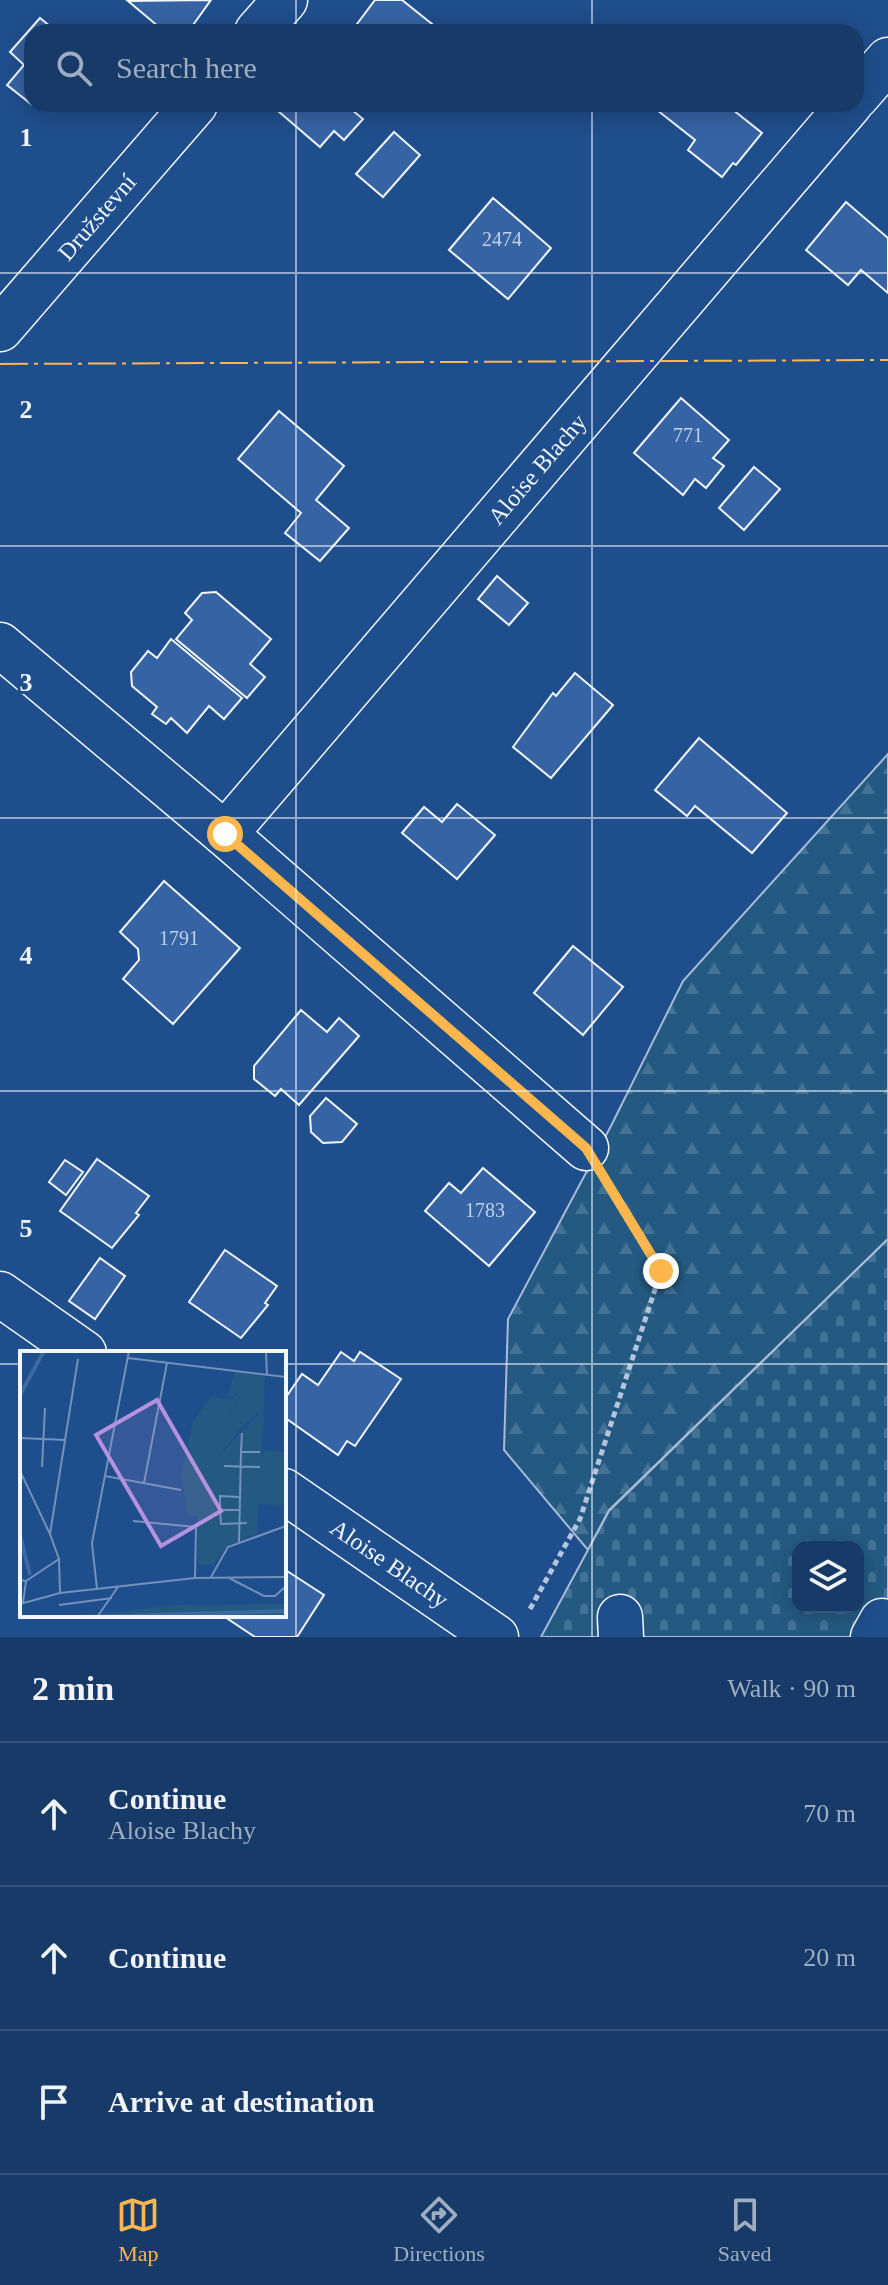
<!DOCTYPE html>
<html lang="en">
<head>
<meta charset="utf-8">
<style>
  :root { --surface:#173a69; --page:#244571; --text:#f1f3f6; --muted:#9eadc0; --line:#36547d; --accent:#ffb74d }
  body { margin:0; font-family:Georgia,serif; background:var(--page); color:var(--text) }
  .controls { position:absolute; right:24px; bottom:24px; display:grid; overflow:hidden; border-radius:16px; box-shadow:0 4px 20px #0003 }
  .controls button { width:72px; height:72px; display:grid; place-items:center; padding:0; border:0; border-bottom:2px solid var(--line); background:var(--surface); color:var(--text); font:40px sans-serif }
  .stop { position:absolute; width:24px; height:24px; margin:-18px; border:6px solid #ffb74d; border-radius:50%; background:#fff }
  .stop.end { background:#ffb74d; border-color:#fff; box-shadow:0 2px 8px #0008 }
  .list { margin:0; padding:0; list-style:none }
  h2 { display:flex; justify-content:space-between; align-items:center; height:104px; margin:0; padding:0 32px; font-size:34px }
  h2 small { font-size:26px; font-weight:400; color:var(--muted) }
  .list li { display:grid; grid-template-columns:52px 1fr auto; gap:24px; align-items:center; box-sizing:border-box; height:144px; padding:0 32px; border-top:2px solid var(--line) }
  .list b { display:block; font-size:30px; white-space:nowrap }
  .list p { margin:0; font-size:26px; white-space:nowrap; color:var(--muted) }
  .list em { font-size:26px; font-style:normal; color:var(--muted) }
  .icon { flex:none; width:44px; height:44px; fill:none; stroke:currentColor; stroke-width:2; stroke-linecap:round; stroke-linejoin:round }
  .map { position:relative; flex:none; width:888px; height:1637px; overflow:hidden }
  .search { position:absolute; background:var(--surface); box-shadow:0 4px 20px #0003; left:24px; right:24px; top:24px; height:88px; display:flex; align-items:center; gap:20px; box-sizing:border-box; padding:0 28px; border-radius:24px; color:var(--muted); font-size:30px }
  .sheet { height:536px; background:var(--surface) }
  nav { display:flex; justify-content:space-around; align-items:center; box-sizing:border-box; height:112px; border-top:2px solid var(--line); background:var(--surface); font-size:22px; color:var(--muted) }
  nav a { display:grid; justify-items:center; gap:4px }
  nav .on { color:var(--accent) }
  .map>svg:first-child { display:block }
  .forest { fill:url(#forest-firs); stroke:#a8bbd7; stroke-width:2 }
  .cemetery { fill:url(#cemetery-stones); stroke:#a8bbd7; stroke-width:2; fill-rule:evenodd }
  .building { fill:#3563a3; stroke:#f2f6ff; stroke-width:2 }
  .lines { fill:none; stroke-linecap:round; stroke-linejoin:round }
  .minor-casing { stroke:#f2f6ff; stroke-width:47 }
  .path { stroke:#b3c4dc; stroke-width:5; stroke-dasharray:6 4; stroke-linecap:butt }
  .minor { stroke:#1f4e8c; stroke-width:44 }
  .power { stroke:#ffb74d; stroke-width:2; stroke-dasharray:28 6 4 6; stroke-linecap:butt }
  .route { stroke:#ffb74d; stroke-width:10 }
  .grid { fill:none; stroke:#f2f6ff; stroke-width:2; stroke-opacity:0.55 }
  .labels { text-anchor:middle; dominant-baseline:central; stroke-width:6; stroke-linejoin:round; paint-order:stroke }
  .number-label { font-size:20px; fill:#c3d1e8 }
  .street-label { font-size:24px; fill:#f2f6ff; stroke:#1f4e8c }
  .inset-river { fill:none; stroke:#3b69a3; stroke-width:4 }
  .inset-road { fill:none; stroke:#7391ba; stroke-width:2 }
  .view { fill:#b691df; fill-opacity:0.15; stroke:#b691df; stroke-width:4 }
  .inset-edge { fill:none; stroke:#f2f6ff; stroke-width:4 }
  .grid-label { font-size:26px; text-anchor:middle; font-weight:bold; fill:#f2f6ff; stroke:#1f4e8c; stroke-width:6; stroke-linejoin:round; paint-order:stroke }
</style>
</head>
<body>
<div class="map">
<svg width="888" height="1637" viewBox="0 0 888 1637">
  <defs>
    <pattern id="forest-firs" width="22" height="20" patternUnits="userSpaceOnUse" patternTransform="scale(2)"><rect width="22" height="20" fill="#245a82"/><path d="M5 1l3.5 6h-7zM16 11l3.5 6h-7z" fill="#447295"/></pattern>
    <pattern id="cemetery-stones" width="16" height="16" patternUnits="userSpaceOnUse" patternTransform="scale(2)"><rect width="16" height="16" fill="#245a82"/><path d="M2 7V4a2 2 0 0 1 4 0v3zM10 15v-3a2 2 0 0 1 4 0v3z" fill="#447295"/></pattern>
  </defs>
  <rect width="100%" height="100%" fill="#1f4e8c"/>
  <polygon class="forest" points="888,754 888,1239 609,1510 588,1550 504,1450 508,1319 611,1126 683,981"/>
  <path class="cemetery" d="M 888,1239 L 888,1637 L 541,1637 L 609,1511 ZM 798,1547 L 858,1547 L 858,1607 L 798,1607 Z"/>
  <g class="building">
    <polygon points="211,0 188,32 165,32 128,1"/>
    <polygon points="375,0 402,0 437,28 434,32 351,32"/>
    <polygon points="40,18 57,32 32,32 31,104 7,85 24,65 10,52"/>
    <polygon points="285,104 358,104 352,110 363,119 344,140 334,131 320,147 278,111"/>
    <polygon points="661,104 736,104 732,109 762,133 736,165 733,163 722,177 688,150 695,140 657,110"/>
    <polygon points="394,132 420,155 383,197 356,174"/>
    <polygon points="493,198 551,248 508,299 449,250"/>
    <polygon points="846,202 888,238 888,293 861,270 848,285 806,250"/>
    <polygon points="681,398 729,440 713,458 724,466 706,488 695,479 683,495 634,453"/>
    <polygon points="279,411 344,466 316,500 349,528 320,561 285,533 301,513 238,459"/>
    <polygon points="754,467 780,489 744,530 719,508"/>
    <polygon points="497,576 528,603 509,625 478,599"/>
    <polygon points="216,592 271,639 250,664 265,677 247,698 176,639 192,620 185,613 202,593"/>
    <polygon points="171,639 242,698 224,719 209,706 187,733 171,718 166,724 152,714 157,707 132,686 131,672 148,651 157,658"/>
    <polygon points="575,673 613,705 551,778 513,747 553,693 556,696"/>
    <polygon points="699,738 787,813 752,853 695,806 687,816 655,790"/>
    <polygon points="457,804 495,835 457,879 402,833 424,807 442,822"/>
    <polygon points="164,881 240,948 173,1024 123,979 139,960 138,949 120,932"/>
    <polygon points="573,946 623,987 583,1035 534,993"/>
    <polygon points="301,1010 327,1032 339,1018 359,1036 299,1105 281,1089 275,1096 254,1079 254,1066"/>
    <polygon points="326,1098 357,1124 342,1142 323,1143 311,1132 310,1116"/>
    <polygon points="97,1159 149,1196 136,1213 139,1215 112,1248 60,1211"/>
    <polygon points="65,1160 83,1172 66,1195 49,1182"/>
    <polygon points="483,1168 535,1212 489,1266 425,1211 449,1183 461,1193"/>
    <polygon points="225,1250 277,1286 265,1303 268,1305 241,1338 189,1302"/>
    <polygon points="100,1258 125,1276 95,1319 69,1301"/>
    <polygon points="341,1352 354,1361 360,1352 401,1379 355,1446 347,1441 338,1455 284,1417 284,1400 302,1374 318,1385"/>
    <polygon points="284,1569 324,1595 297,1637 255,1637 222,1615 284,1615"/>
  </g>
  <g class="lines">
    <g class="minor-casing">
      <g id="minor">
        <polyline points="257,32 285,0"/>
        <polyline points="856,97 888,60"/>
        <path id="s1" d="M 0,329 L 195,104"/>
        <polyline points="0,645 225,834 586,1148"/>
        <path id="s2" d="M 225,834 L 850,104"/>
        <polyline points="0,1294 84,1353"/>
        <path id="s3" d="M 284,1491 L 496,1637"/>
        <polyline points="620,1617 621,1637"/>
        <polyline points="873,1637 882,1621"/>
      </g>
    </g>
    <polyline class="path" points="530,1609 580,1519 661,1271 608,1183"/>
    <use href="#minor" class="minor"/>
    <polyline class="power" points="0,364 888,360"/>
  </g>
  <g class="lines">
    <polyline class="route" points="225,834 586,1148 661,1271"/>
  </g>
  <path class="grid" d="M 296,0 L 296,32M 592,0 L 592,32M 296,104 L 296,1637M 592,104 L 592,1637M 0,273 L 888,273M 0,546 L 888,546M 0,818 L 888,818M 0,1091 L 888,1091M 0,1364 L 22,1364M 284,1364 L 888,1364"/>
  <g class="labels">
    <g class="number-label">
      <text x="502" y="239">2474</text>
      <text x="688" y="435">771</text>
      <text x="179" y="938">1791</text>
      <text x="485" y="1210">1783</text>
    </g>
    <g class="street-label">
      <text stroke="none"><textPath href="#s1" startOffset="148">Družstevní</textPath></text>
      <text stroke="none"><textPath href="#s2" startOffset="480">Aloise Blachy</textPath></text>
      <text stroke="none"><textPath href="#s3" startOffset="128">Aloise Blachy</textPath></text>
    </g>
  </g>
  <g transform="translate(20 1351)">
    <rect width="266" height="266" fill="#1f4e8c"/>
    <path d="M 215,21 L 245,25 L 244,57 L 191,102 L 220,44 L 221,39 L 207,48 ZM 248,99 L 266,102 L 266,155 L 238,153 L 240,106 Z" fill="#245a82"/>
    <path d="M 222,38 L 193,100 L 224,74 L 191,113 L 177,166 L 168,163 L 161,124 L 173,71 L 192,45 L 211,49 ZM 266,253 L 266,266 L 42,266 L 161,254 Z" fill="#245a82"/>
    <path d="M 244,57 L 237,182 L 207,195 L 193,214 L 178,214 L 177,163 L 191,113 Z" fill="#245a82"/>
    <path class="inset-river" d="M 0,44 L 24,0M 0,184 L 10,224M 67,266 L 266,260"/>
    <path class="inset-road" d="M 246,0 L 247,24M 108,7 L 266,26M 222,82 L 221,101 L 240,101M 0,87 L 46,89M 204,115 L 240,116M 22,116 L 25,57M 0,120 L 30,183M 85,125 L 161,139M 124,132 L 147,12M 219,146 L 200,145 L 200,159 L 220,159M 200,159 L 201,173 L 227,172M 113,170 L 176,176 L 175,227M 219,191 L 221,101M 191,226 L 208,196 L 266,175M 209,227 L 244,245 L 255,245 L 266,235M 0,229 L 6,230 L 3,252M 6,230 L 39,208M 77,238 L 72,192 L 109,0M 40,242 L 39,208 L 30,183 L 58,8M 0,253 L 40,242 L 175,227 L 266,226M 39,254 L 92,247M 77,266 L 98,236"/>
    <path class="view" d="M 137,49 L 201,160 L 141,195 L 76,84 Z"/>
    <rect width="266" height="266" class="inset-edge"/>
  </g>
  <g class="grid-label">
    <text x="26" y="146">1</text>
    <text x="26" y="418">2</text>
    <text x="26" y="691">3</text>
    <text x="26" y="964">4</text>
    <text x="26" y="1237">5</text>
  </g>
</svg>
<div class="controls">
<button><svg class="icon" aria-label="layers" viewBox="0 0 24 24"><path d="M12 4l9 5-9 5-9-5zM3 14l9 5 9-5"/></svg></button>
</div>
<div class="stop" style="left:225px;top:834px"></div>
<div class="stop end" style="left:661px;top:1271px"></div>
<div class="search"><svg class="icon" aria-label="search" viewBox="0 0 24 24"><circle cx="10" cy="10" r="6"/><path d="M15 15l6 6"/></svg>Search here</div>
</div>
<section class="sheet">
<h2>2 min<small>Walk · 90 m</small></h2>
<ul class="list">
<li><svg class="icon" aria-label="ahead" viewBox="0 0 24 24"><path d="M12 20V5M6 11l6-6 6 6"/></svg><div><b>Continue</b><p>Aloise Blachy</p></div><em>70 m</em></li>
<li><svg class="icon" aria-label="ahead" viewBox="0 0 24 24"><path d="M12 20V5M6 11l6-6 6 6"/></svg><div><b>Continue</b></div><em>20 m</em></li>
<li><svg class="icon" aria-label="arrive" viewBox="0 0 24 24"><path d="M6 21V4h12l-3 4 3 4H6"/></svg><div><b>Arrive at destination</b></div></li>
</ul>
</section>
<nav>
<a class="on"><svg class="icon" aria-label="map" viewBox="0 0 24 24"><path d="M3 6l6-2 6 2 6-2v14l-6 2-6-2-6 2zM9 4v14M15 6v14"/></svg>Map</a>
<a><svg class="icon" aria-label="directions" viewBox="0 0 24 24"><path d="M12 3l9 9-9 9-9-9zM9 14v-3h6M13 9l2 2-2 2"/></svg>Directions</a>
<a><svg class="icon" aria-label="saved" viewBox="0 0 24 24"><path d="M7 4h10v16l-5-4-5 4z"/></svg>Saved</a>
</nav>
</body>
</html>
